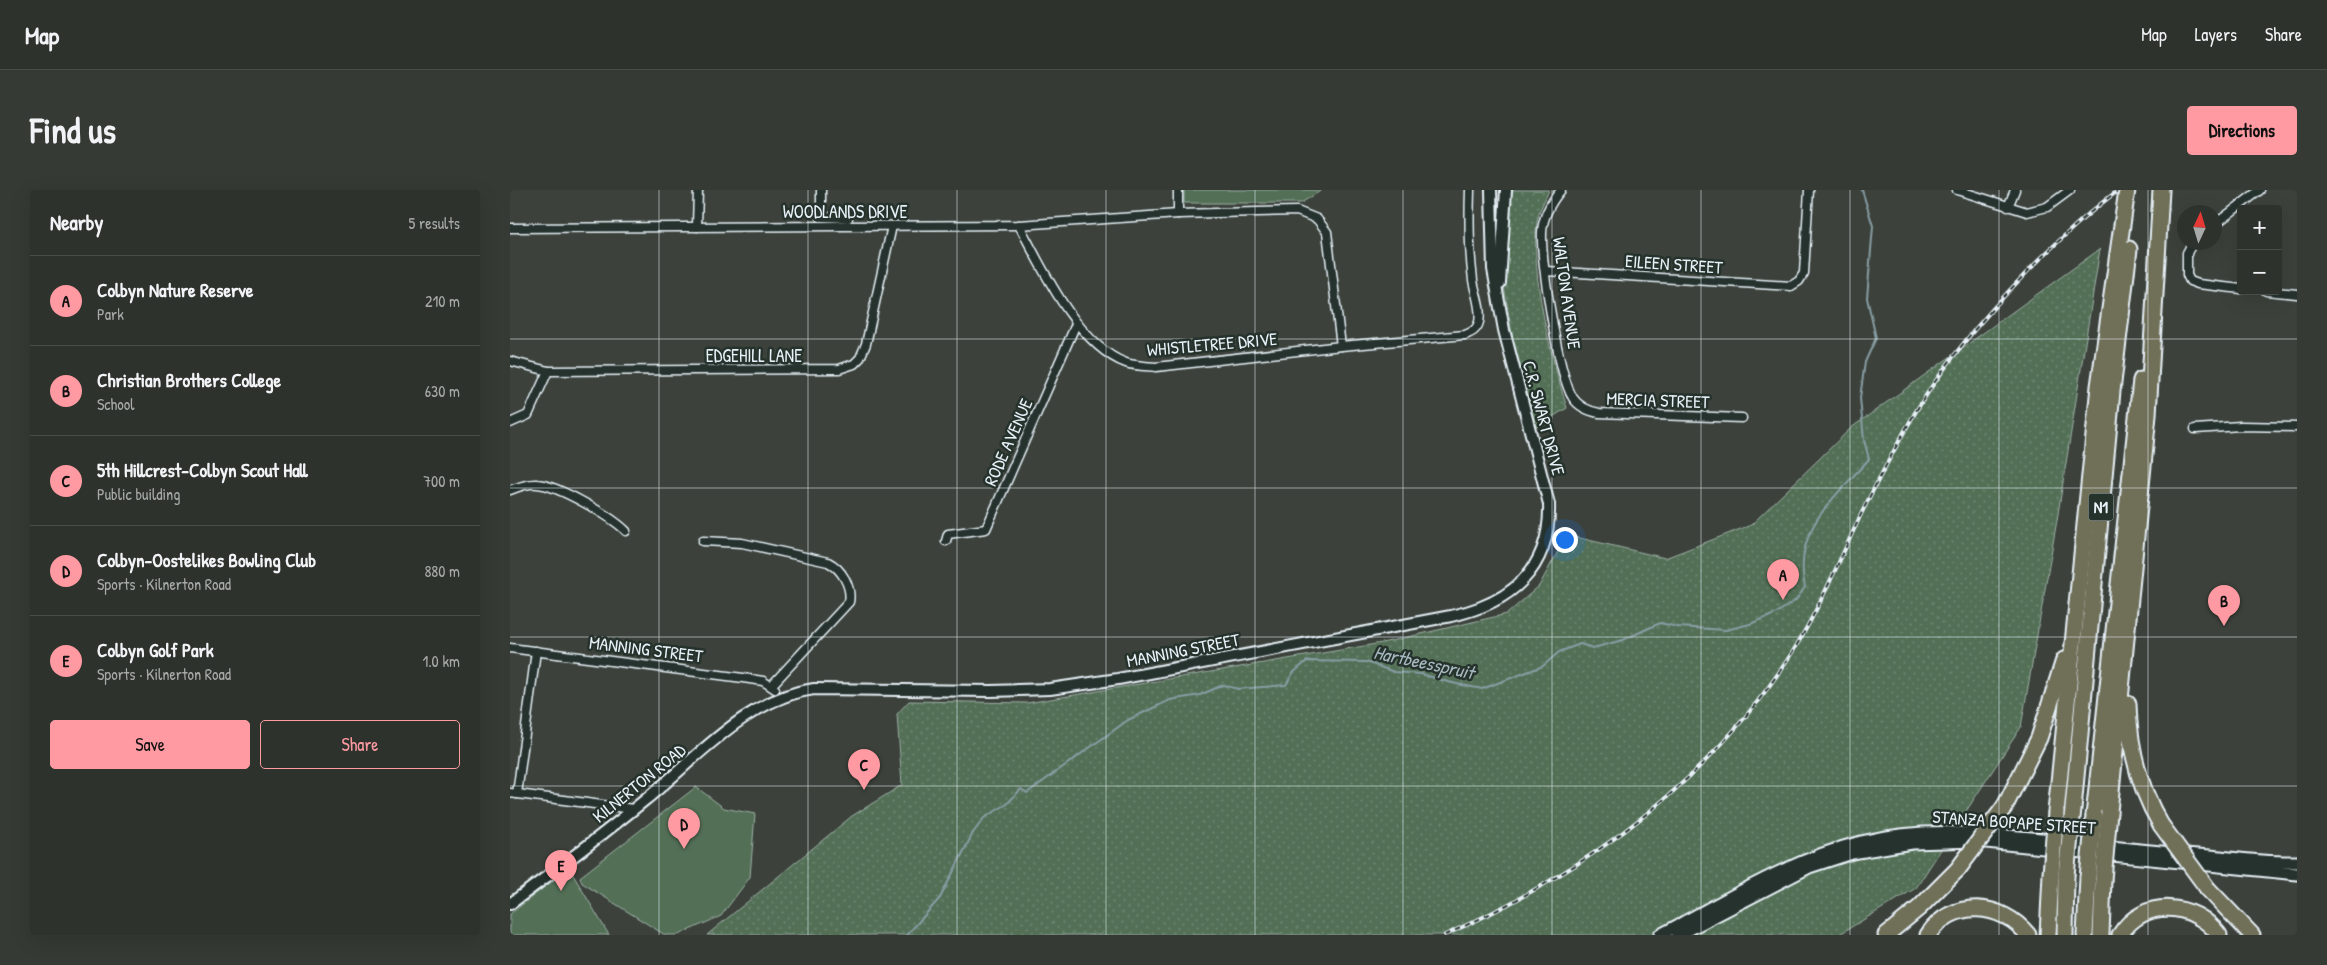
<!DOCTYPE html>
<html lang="en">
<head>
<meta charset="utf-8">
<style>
  :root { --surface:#2d322c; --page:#353a34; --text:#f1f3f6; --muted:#a7aaa9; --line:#484d48; --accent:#ff9aa2 }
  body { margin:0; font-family:"Patrick Hand",sans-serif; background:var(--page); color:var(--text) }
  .controls { position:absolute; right:15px; top:15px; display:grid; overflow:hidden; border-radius:5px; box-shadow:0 5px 20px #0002 }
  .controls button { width:45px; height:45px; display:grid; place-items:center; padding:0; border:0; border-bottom:1px solid var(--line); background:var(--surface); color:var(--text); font:25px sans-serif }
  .compass { position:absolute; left:1667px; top:15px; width:45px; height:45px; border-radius:50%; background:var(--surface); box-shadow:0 5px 20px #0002; rotate:4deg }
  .you { position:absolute; left:1054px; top:349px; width:18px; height:18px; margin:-12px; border:4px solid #fff; border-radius:50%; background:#1a73e8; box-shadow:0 0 0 8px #1a73e833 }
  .badge { display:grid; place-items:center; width:32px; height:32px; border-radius:50%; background:var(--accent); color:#111; font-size:16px; font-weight:700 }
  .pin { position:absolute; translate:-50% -41px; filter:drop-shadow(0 1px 2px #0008) }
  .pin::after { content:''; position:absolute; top:26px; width:18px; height:15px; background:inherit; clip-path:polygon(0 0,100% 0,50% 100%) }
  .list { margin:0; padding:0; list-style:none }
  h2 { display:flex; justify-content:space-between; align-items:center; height:65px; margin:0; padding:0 20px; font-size:21px }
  h2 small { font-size:16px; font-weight:400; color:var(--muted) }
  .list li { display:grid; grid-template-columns:32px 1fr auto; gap:15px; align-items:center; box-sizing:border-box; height:90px; padding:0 20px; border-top:1px solid var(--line) }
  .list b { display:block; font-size:19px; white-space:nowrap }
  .list p { margin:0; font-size:16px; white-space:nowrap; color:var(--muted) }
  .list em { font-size:16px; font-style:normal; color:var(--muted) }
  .actions { display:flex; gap:10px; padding:15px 20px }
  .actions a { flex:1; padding:11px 0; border:1px solid var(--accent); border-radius:5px; text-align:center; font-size:18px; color:var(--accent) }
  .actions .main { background:var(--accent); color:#111 }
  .map { position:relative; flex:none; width:1787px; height:745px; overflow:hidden; border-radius:5px }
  header { display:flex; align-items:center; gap:30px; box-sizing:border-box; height:70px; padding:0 25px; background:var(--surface); border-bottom:1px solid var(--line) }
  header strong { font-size:24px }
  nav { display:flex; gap:28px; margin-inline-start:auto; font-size:18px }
  .intro { display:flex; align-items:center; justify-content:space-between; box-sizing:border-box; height:120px; padding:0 30px }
  h1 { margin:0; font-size:35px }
  .button { padding:12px 22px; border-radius:5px; background:var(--accent); color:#111; font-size:18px; font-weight:700 }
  main { display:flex; gap:30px; padding:0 30px }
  aside { flex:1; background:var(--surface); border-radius:5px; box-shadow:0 5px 20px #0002 }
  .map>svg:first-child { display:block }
  .grass { fill:url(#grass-dots); stroke:#9eb0a8 }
  .garden { fill:#537057; stroke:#9eb0a8 }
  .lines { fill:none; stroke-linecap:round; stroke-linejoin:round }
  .stream { stroke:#889da5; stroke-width:2 }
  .minor-casing { stroke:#e8f1f8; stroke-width:11 }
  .tertiary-casing { stroke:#e8f1f8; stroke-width:14 }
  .secondary-casing { stroke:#e8f1f8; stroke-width:15 }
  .motorway-casing { stroke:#e8f1f8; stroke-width:19 }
  .minor { stroke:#26332d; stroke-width:8 }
  .tertiary { stroke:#26332d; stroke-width:10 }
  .secondary { stroke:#26332d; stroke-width:11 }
  .motorway { stroke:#706f59; stroke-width:15 }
  .rail-casing { stroke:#e8f1f8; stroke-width:4 }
  .rail { stroke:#26332d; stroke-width:2; stroke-dasharray:5.5; stroke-linecap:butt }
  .motorway-bridge-casing { stroke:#e8f1f8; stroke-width:19; stroke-linecap:butt }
  .motorway-bridge { stroke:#706f59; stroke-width:15 }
  .grid { fill:none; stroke:#e8f1f8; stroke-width:1; stroke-opacity:0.55 }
  .labels { text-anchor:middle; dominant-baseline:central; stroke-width:5; stroke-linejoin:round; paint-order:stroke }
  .shield { fill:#26332d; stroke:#aeb8bb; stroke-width:1 }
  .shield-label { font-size:16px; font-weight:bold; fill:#e8f1f8 }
  .street-label { font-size:18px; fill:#e8f1f8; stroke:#26332d }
  .water-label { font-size:19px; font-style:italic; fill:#a8b9c1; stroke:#26332d }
</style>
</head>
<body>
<header>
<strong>Map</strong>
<nav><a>Map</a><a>Layers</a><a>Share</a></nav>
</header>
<div class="intro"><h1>Find us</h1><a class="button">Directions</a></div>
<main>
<aside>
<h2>Nearby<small>5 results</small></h2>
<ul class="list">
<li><span class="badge">A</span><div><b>Colbyn Nature Reserve</b><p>Park</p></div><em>210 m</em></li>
<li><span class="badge">B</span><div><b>Christian Brothers College</b><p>School</p></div><em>630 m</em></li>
<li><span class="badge">C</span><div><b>5th Hillcrest-Colbyn Scout Hall</b><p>Public building</p></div><em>700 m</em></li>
<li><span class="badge">D</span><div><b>Colbyn-Oostelikes Bowling Club</b><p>Sports · Kilnerton Road</p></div><em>880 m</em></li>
<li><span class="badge">E</span><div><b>Colbyn Golf Park</b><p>Sports · Kilnerton Road</p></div><em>1.0 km</em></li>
</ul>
<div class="actions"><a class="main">Save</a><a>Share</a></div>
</aside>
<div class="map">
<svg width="1787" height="745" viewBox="0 0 1787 745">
  <defs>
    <pattern id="grass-dots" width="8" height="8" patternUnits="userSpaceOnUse" patternTransform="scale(1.25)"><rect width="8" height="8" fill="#537057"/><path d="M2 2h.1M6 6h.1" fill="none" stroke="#6c8570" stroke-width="1.8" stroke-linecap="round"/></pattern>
  </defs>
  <rect width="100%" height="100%" fill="#3c423b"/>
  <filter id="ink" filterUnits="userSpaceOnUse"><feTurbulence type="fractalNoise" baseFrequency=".02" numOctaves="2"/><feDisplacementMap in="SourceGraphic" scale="10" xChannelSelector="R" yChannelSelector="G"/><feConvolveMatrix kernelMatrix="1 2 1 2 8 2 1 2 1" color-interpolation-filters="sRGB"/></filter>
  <g filter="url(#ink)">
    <g class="grass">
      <path d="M 1001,0 L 1039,0 C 1035,10 1028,22 1027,32 C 1020,84 1041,167 1057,218 L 1026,237 L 1002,144 L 993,91 Z"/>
      <polygon points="1590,59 1547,330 1511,537 1406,698 1328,745 197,745 342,626 392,595 387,524 399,511 517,513 872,453 997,424 1029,396 1057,345 1155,368 1241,335 1341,238"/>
    </g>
    <g class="garden">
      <polygon points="674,0 812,0 791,13 674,13"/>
      <polygon points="186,597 214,618 245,624 240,687 211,726 168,745 155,745 72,693 70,687"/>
      <polygon points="59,678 99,745 0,745 0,724"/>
    </g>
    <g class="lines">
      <path class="stream" d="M 397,745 L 430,708 L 463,643 L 474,628 L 497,614 L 511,599 L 517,603 L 618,530 L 660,510 L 690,505 L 713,495 L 728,499 L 776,495 L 783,483 L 797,471 L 856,472 L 884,482 L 911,484 L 942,493 L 972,499 L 1033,476 L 1049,462 L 1070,454 L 1083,458 L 1113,450 L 1150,433 L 1168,437 L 1216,440 L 1240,434 L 1265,424 L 1286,410 L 1295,397 C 1282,339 1325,308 1359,269 L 1354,250 L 1350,208 L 1355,172 L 1366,148 L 1357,108 L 1363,36 L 1352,0"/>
      <g class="minor-casing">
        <g id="minor">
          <polyline points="311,0 311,27 338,28"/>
          <path d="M 1051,0 C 1041,12 1033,26 1032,42 C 1031,71 1048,185 1063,208 C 1069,217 1079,221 1089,223 L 1232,228"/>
          <polyline points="1447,0 1517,22 1537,17 1560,0"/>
          <polyline points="1498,17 1505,0"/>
          <polyline points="668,24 668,0"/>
          <path d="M 509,35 C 532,78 568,156 616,173 C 625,176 636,176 646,177 L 831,156 L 955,145 C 962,142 967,140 969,132 C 972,119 965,103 963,90 C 959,60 959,30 960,0"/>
          <polyline points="1704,35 1750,0"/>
          <polyline points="187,37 188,0"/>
          <polyline points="0,38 509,35 668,24 787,21 807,29 817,42 831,156"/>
          <polyline points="1683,52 1677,63 1677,85 1680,91 1688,94 1731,99"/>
          <polyline points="1036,81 1281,96 1289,91 1294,83 1299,0"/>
          <polyline points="1756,101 1787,104"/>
          <polyline points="0,171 38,181 329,179 344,174 350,168 356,154 382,36"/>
          <polyline points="0,233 18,225 38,181"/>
          <polyline points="1685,239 1731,236 1787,237"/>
          <path d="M 0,300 C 8,297 18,293 27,294 C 47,295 101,326 116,341"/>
          <path d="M 193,351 L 232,353 L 318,372 C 332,379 342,397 339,412 L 262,495"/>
          <polyline points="436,351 438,344 476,339 566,134"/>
          <polyline points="0,458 233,488 253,491 265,499"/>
          <polyline points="0,603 123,619"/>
          <polyline points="7,604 26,461"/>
        </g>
      </g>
      <g class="tertiary-casing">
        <g id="tertiary">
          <polyline points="990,93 996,0"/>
          <path d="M 0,714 C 46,680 91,646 135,610 C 186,569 237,508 304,499 L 481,501 L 540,499 L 608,489 L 941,426 C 1001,413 1041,379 1039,314 L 994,140 L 983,79 L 981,0"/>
        </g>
      </g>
      <g class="secondary-casing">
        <g id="secondary">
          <path d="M 1150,745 C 1215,711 1279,670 1351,652 C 1411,637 1471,643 1531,649 C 1588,656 1644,662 1700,666 C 1729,669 1758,673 1787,672"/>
          <polyline points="1168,745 1299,677 1342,663 1402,653 1466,651 1787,684"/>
        </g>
      </g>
      <g class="motorway-casing">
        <g id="motorway">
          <path d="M 1618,514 C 1619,557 1629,598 1651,635"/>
          <polyline points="1495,616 1529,548 1554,470"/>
          <polyline points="1563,619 1602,201 1619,59"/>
          <polyline points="1546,622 1589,196 1617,0"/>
          <polyline points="1599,622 1638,225 1651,0"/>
          <polyline points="1584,626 1631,190"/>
          <polyline points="1698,699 1742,745"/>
          <polyline points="1376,745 1409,718 1448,679"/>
          <path d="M 1418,745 C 1442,708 1492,712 1518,745"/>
          <polyline points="1538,745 1541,684"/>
          <polyline points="1555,745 1556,685"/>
          <polyline points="1575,745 1578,687"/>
          <polyline points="1591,745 1593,690"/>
          <path d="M 1610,745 C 1633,707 1685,712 1709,745"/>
        </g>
      </g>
      <use href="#minor" class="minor"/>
      <use href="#tertiary" class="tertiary"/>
      <use href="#secondary" class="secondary"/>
      <use href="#motorway" class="motorway"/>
      <g class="rail-casing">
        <path id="rail" d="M 935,745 C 1076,682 1202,591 1285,458 C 1309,418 1327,376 1347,333 C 1361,302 1378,272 1394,242 C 1430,176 1478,121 1531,68 C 1556,44 1581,20 1609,0"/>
      </g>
      <use href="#rail" class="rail"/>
      <g class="motorway-bridge-casing">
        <g id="motorway-bridge">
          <polyline points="1651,635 1698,699"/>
          <polyline points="1448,679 1495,616"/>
          <polyline points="1541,684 1546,622"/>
          <polyline points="1556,685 1563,619"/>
          <polyline points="1578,687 1584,626"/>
          <polyline points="1593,690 1599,622"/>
        </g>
      </g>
      <use href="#motorway-bridge" class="motorway-bridge"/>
    </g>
  </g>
  <path class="grid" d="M 149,0 L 149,745M 298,0 L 298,745M 447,0 L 447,745M 596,0 L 596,745M 745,0 L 745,745M 893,0 L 893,745M 1042,0 L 1042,745M 1191,0 L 1191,745M 1340,0 L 1340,745M 1489,0 L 1489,745M 1638,0 L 1638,745M 0,149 L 1787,149M 0,298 L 1787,298M 0,447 L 1787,447M 0,596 L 1787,596"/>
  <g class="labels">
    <rect class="shield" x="1578.5" y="303.5" width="25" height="27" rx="4"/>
    <g class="shield-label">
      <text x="1591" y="317">N1</text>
    </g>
    <g class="street-label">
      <text x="335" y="21">WOODLANDS DRIVE</text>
      <text transform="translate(1164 74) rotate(4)">EILEEN STREET</text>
      <text transform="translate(1057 103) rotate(82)">WALTON AVENUE</text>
      <text transform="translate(702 154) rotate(-5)">WHISTLETREE DRIVE</text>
      <text x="244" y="165">EDGEHILL LANE</text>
      <text transform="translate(1148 210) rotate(2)">MERCIA STREET</text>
      <text transform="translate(1034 228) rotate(75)">C.R. SWART DRIVE</text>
      <text transform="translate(498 252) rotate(-66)">RODE AVENUE</text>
      <text transform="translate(136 459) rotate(7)">MANNING STREET</text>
      <text transform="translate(673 460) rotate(-11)">MANNING STREET</text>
      <text transform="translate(129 593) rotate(-39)">KILNERTON ROAD</text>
      <text transform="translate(1504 632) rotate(4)">STANZA BOPAPE STREET</text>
    </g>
    <g class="water-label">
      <text transform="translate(914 472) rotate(12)">Hartbeesspruit</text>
    </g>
  </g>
</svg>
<div class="controls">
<button>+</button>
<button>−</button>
</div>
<svg class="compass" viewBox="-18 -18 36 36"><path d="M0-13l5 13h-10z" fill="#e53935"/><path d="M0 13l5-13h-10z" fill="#a7aaa9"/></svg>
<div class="you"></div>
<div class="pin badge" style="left:1273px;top:410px">A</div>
<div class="pin badge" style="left:1714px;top:436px">B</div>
<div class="pin badge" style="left:354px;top:600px">C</div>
<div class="pin badge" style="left:174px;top:659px">D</div>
<div class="pin badge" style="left:51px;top:701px">E</div>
</div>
</main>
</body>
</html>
